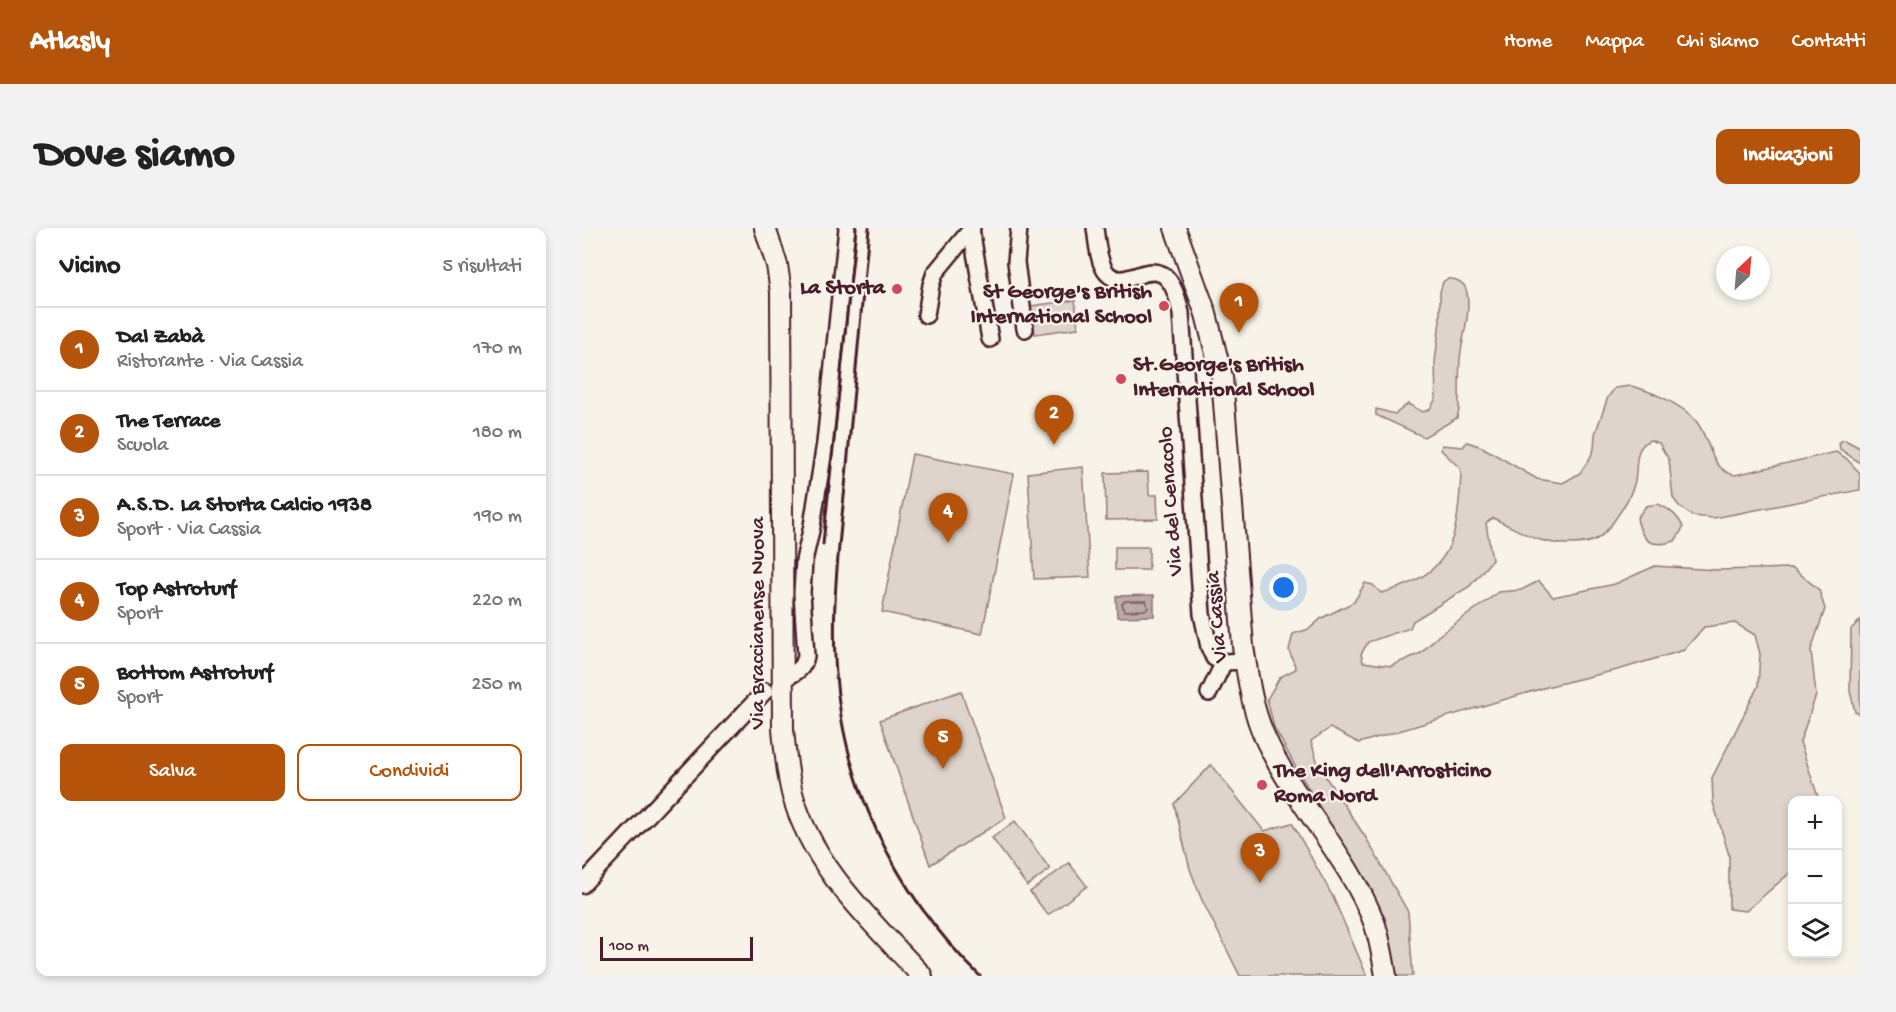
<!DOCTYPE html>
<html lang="it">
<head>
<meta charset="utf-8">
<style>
  :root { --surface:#fff; --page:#f2f2f2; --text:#222; --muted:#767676; --line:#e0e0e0; --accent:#b45309 }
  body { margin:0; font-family:"Gochi Hand",sans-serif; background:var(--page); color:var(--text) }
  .controls { position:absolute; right:18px; bottom:18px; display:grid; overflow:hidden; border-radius:12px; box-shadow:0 3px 9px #0003 }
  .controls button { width:54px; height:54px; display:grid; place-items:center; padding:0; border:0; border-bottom:2px solid var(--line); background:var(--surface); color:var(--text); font:30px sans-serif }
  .compass { position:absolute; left:1134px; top:18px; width:54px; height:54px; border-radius:50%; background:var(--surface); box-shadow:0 3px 9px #0003; rotate:26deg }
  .scale { position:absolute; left:18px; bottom:15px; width:153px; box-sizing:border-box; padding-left:6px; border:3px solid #4a1f2b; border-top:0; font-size:16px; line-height:21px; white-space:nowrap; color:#4a1f2b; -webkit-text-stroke:4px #f7f3e8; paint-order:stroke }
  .you { position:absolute; left:702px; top:360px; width:21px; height:21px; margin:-15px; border:4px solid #fff; border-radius:50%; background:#1a73e8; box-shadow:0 0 0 9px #1a73e833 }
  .badge { display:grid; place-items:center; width:39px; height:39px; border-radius:50%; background:var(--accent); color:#fff; font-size:20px; font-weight:700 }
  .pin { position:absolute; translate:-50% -50px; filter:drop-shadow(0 2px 3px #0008) }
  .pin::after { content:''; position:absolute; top:32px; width:21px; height:18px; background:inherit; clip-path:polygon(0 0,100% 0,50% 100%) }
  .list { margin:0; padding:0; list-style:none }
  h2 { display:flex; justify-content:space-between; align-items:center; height:78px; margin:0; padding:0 24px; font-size:26px }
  h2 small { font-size:20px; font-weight:400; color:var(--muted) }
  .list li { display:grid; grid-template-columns:39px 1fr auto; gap:18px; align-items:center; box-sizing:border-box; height:84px; padding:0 24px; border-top:2px solid var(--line) }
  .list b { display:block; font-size:22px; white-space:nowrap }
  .list p { margin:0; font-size:20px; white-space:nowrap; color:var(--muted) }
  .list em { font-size:20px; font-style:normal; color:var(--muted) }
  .actions { display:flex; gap:12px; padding:18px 24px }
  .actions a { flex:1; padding:14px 0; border:2px solid var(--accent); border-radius:12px; text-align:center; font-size:21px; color:var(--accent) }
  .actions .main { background:var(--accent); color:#fff }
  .icon { flex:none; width:33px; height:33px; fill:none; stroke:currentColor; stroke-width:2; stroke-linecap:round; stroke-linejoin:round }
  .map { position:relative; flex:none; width:1278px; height:748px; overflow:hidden; border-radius:12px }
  header { display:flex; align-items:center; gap:36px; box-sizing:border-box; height:84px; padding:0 30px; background:var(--accent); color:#fff }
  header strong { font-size:28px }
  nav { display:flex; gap:33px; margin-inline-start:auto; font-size:21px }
  .intro { display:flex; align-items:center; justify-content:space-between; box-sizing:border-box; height:144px; padding:0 36px }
  h1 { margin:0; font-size:42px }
  .button { padding:15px 27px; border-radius:12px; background:var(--accent); color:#fff; font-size:21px; font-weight:700 }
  main { display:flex; gap:36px; padding:0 36px }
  aside { flex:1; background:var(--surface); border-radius:12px; box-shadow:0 3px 9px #0003 }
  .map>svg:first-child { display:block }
  .green { fill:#ded4cc; stroke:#947a7c; stroke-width:1.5 }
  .water { fill:#bcaaa7; stroke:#8e7275; stroke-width:1.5 }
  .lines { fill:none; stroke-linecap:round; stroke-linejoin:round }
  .shore { stroke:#78575d; stroke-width:1.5 }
  .minor-casing { stroke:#4a1f2b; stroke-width:20 }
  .major-casing { stroke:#4a1f2b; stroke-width:24 }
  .minor { stroke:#f7f3e8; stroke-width:15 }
  .major { stroke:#f7f3e8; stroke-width:20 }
  .rail { stroke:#4a1f2b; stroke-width:3 }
  .poi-dot { fill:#d1495b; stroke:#f7f3e8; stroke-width:2 }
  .labels { text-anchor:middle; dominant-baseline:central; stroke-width:4.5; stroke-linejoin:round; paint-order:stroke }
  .poi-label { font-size:22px; font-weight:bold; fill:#4a1f2b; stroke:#f7f3e8; text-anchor:end }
  .street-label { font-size:22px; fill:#4a1f2b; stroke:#f7f3e8 }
</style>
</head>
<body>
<header>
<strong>Atlasly</strong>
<nav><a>Home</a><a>Mappa</a><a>Chi siamo</a><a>Contatti</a></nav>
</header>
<div class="intro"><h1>Dove siamo</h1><a class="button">Indicazioni</a></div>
<main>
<aside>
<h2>Vicino<small>5 risultati</small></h2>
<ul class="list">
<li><span class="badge">1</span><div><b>Dal Zabà</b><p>Ristorante · Via Cassia</p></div><em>170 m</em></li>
<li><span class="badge">2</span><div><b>The Terrace</b><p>Scuola</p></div><em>180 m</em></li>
<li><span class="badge">3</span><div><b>A.S.D. La Storta Calcio 1938</b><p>Sport · Via Cassia</p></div><em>190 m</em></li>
<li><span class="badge">4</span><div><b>Top Astroturf</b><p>Sport</p></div><em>220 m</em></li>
<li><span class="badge">5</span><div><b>Bottom Astroturf</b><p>Sport</p></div><em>250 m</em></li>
</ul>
<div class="actions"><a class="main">Salva</a><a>Condividi</a></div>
</aside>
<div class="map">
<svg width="1278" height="748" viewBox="0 0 1278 748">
  <rect width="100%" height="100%" fill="#f7f3e8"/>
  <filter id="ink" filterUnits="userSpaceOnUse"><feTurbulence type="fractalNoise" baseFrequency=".0167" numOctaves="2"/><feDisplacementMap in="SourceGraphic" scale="12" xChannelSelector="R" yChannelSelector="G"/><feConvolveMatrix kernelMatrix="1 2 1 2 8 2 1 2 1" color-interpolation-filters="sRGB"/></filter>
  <g filter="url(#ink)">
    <g class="green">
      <path d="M 865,51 C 874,50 884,55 885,65 C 889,87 880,109 878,131 C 877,148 877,165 877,182 L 875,190 L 842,209 L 794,187 L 794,181 L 813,186 L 826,176 L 841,184 L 848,181 L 854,170 L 853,134 L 858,92 L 858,64 L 861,54 Z"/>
      <polygon points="493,72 496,100 453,106 449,78"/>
      <path d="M 1049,158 C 1069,163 1101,177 1114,193 C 1129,211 1127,242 1153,247 L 1254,224 L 1264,230 L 1278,245 L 1278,262 L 1132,290 L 1110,288 L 1097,278 L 1091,270 L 1087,232 L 1077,215 L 1068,212 C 1051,220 1056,237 1053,253 C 1050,266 1042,279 1034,290 C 1021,310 1013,316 989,316 C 956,317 939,303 911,290 L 904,295 L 910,332 L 888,358 L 831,393 L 828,400 L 786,414 L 779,426 L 781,434 L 809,438 L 839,425 L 856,408 L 917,364 L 939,362 L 957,353 L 971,369 L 1033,356 L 1073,338 L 1134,342 L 1211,340 L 1237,362 L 1243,381 L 1229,422 L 1234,467 L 1218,514 L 1237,572 L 1210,572 L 1210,643 L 1164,683 L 1147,681 L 1147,627 L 1131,574 L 1130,550 L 1176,458 L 1178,426 L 1173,407 L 1153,395 L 1122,399 L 1102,422 L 1039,441 L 968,458 L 777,515 L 748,500 L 729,513 L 737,539 L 784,610 L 826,684 L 831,748 L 805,748 L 789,664 L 716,543 L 692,499 L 685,471 L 698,449 L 714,441 L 707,422 L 711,406 L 727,401 L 740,390 L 772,374 L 783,355 L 791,357 L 799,365 C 871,346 875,313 879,247 L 878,240 L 859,222 L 860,217 L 881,219 L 885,214 L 900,219 L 955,251 L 981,255 L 998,245 L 1008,230 L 1012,221 L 1013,206 L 1026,169 L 1033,160 Z"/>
      <polygon points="1263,212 1278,220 1278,235 1258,221 1257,216 1259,213"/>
      <polygon points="330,226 432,246 400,406 300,384"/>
      <polygon points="501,239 508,349 452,351 446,245"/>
      <polygon points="566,244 567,267 575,267 576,291 524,292 523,245"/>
      <path d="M 1076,276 C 1086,280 1098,289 1101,300 L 1093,313 C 1070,320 1060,315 1055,290 L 1064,278 Z"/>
      <rect x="533" y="319" width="34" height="23"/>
      <polygon points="1278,392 1278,486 1273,484 1268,463 1269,401"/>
      <polygon points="379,463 424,590 348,637 298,492"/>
      <polygon points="629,537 682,603 710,595 751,669 785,748 658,748 619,670 608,641 592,576"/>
      <polygon points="433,593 468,641 445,658 410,610"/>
      <polygon points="487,635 505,658 466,687 448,664"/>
    </g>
    <polygon class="water" points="572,367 572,388 535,389 534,368"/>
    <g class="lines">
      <polygon class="shore" points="543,373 564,373 566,380 563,382 543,383 540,376"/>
      <g class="minor-casing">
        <g id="minor">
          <polyline points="437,0 434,34 443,101"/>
          <path d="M 513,0 C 515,13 516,35 525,45 C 547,70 583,6 599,85 L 620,386 L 627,419 L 632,430 L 642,434 L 663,433"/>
          <polyline points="389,1 408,111"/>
          <polyline points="344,87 349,57 353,45 390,0"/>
          <path d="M 209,447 C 218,442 222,438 224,428 L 220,365 L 222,333 L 230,298 L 243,215 L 265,0"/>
          <polyline points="627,465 642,434"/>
          <polyline points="0,657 183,463"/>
        </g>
      </g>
      <g class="major-casing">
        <g id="major">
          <path d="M 183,0 L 195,37 L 199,64 L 201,501 C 203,523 205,544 210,565 C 230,640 290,693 340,748"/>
          <path d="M 593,0 L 624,86 L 640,149 L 661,418 C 666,450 670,482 684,512 C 713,575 767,629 792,694 C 798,711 801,730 804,748"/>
        </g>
      </g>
      <use href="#minor" class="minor"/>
      <use href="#major" class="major"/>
      <g class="rail">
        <path d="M 287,0 C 280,83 272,166 264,249 C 258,309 250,369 253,430 C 258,552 311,663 398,748"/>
        <polyline points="241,316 274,0"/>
      </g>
    </g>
  </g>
  <g class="poi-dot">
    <circle cx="315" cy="61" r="6"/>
    <circle cx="582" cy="78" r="6"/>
    <circle cx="539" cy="151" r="6"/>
    <circle cx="680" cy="557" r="6"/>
  </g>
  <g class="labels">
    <g class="poi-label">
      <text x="303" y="61">La Storta</text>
      <text x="570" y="65">St George's British<tspan x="570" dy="25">International School</tspan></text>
      <text x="551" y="138" text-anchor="start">St.George's British<tspan x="551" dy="25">International School</tspan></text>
      <text x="692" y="544" text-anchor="start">The King dell'Arrosticino<tspan x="692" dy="25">Roma Nord</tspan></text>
    </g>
    <g class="street-label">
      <text transform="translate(590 273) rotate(-94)">Via del Cenacolo</text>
      <text transform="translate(636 389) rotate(-95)">Via Cassia</text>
      <text transform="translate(177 395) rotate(-90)">Via Braccianense Nuova</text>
    </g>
  </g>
</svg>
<div class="controls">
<button>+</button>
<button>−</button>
<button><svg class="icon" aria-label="layers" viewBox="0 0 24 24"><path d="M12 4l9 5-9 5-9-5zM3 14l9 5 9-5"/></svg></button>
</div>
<svg class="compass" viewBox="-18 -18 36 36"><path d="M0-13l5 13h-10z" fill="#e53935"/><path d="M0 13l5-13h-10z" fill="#767676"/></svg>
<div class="scale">100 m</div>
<div class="you"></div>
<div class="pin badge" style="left:657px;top:105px">1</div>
<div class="pin badge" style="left:472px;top:217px">2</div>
<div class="pin badge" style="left:678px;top:655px">3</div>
<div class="pin badge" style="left:366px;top:315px">4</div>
<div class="pin badge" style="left:361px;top:541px">5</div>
</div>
</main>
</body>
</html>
